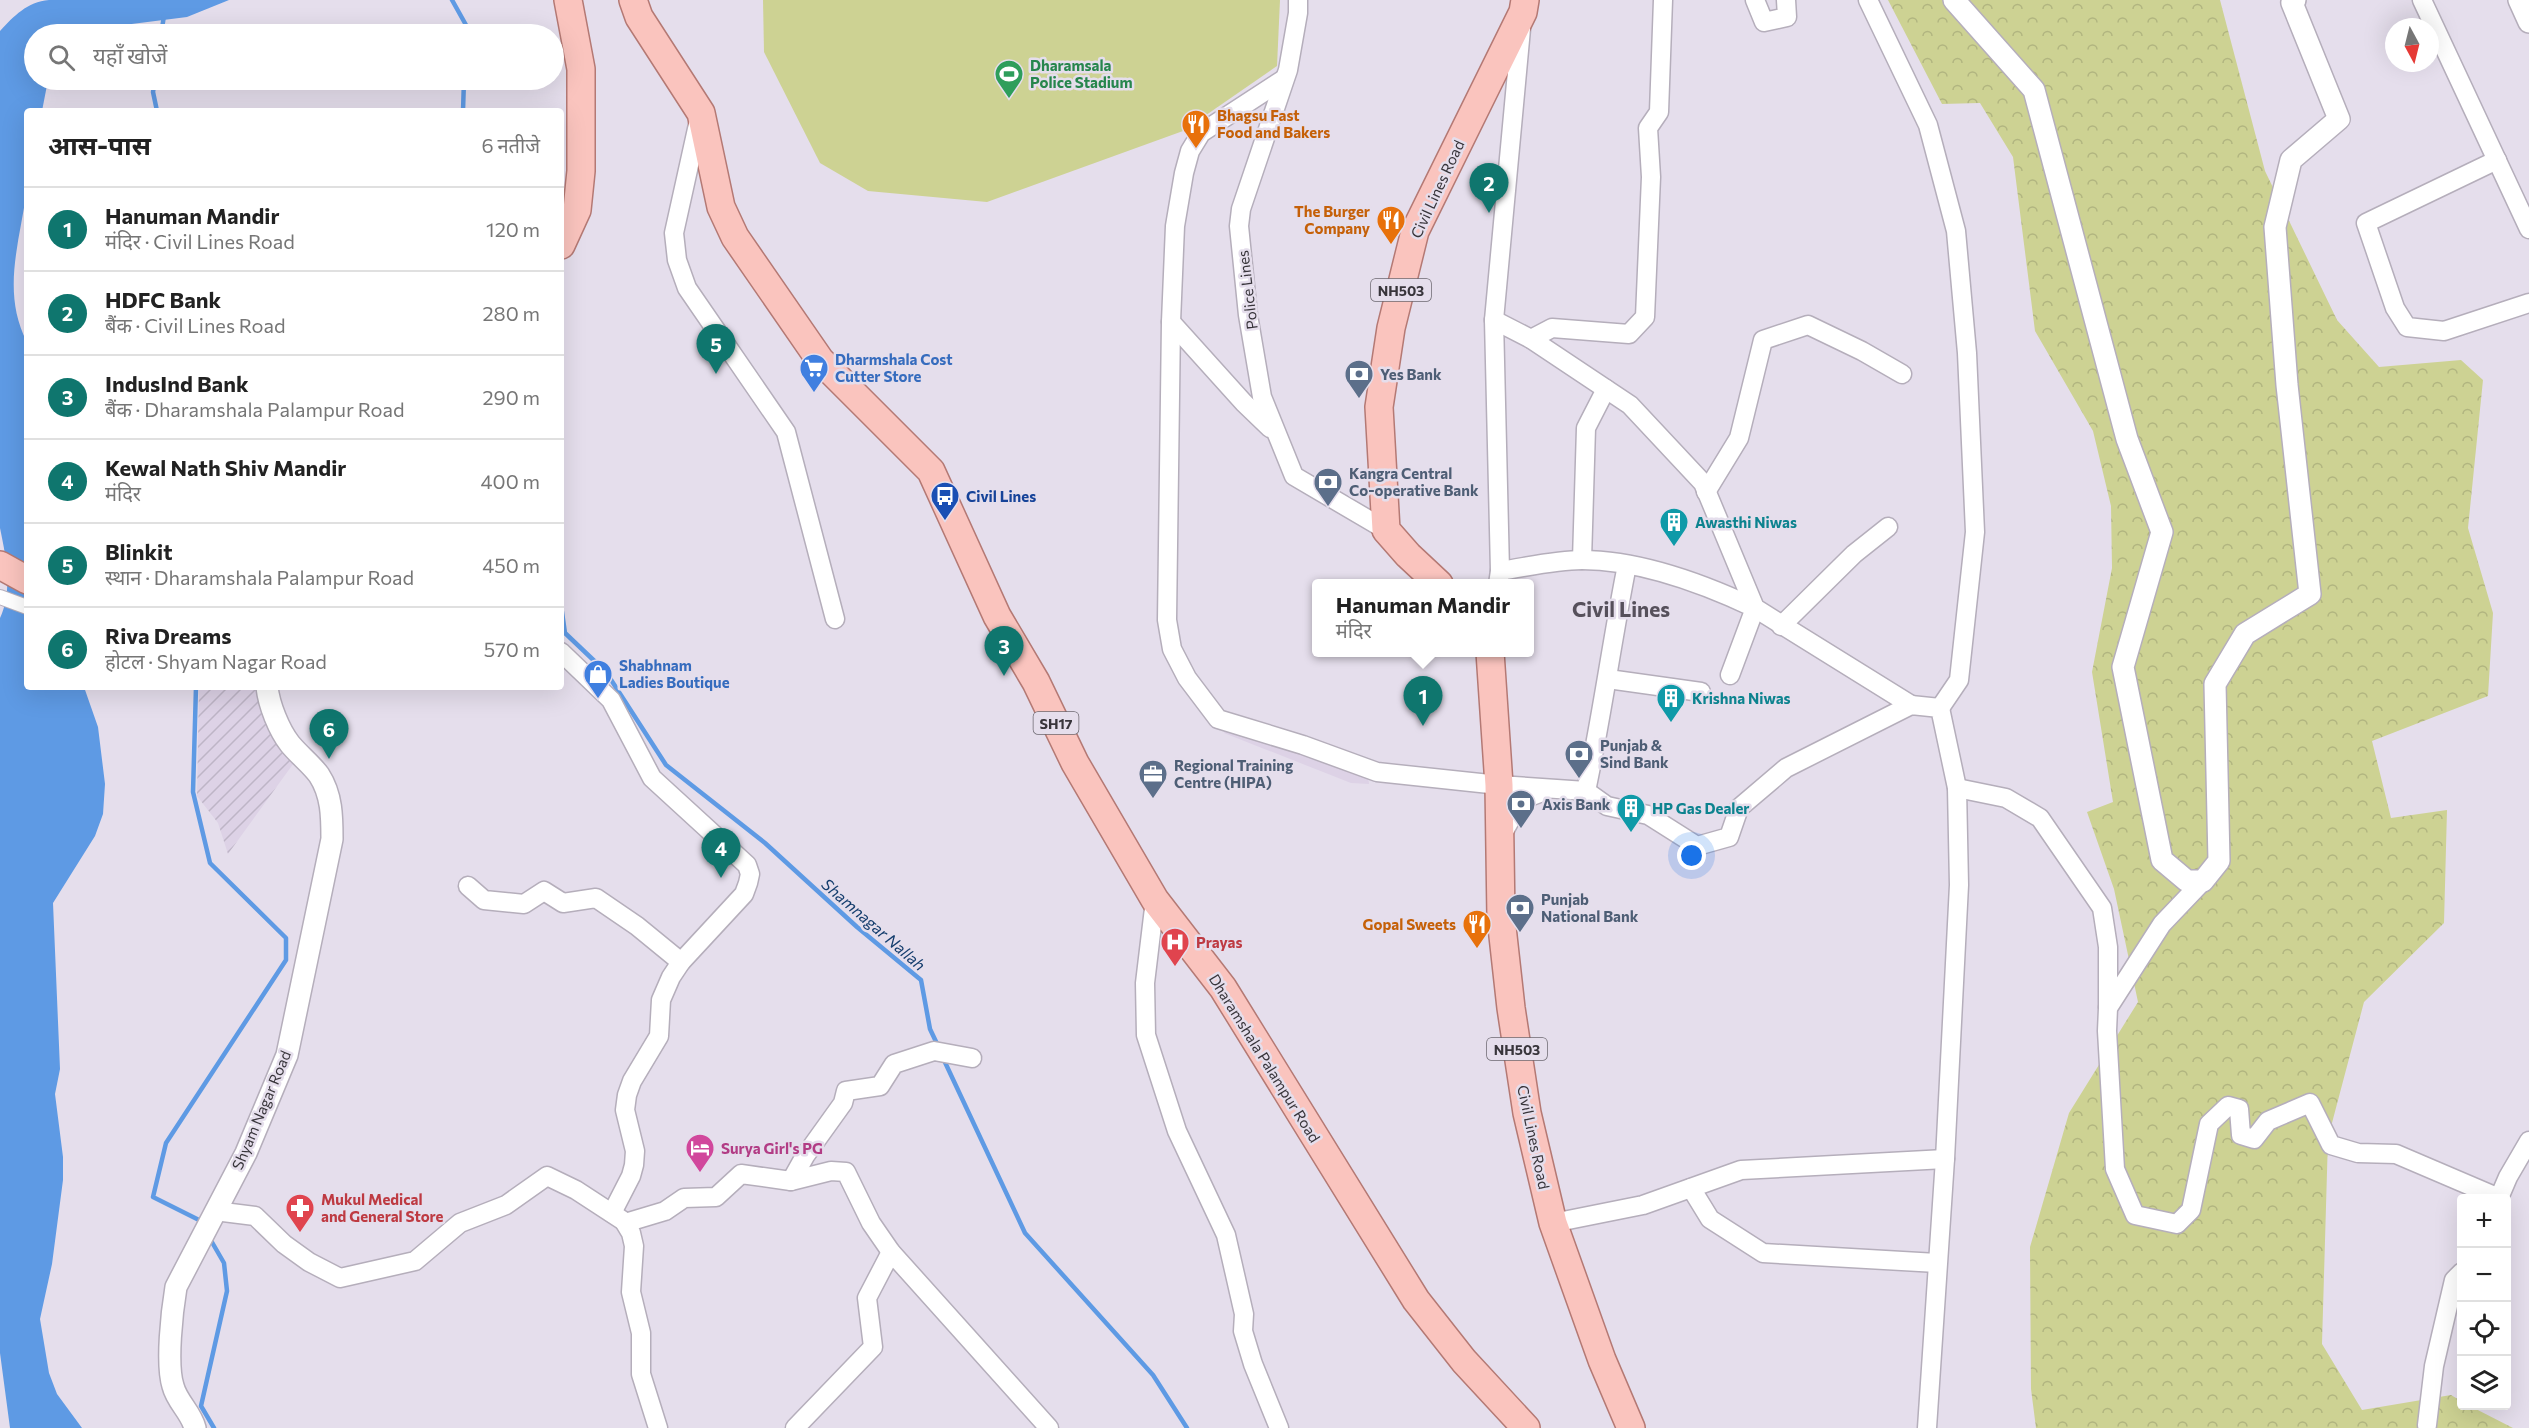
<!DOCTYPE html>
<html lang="hi">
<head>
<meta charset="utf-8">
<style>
  :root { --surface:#fff; --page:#f2f2f2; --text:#222; --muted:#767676; --line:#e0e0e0; --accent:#0f766e }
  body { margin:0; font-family:Commissioner,"Noto Sans Devanagari",sans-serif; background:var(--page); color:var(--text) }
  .controls { position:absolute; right:18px; bottom:18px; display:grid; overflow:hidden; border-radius:6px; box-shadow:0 6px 24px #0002 }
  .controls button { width:54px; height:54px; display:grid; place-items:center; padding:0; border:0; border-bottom:2px solid var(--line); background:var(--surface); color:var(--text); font:30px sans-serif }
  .compass { position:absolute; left:2385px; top:18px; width:54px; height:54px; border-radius:50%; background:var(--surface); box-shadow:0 6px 24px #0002; rotate:173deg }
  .you { position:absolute; left:1692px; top:856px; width:21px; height:21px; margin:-15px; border:4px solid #fff; border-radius:50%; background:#1a73e8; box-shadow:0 0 0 9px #1a73e833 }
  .badge { display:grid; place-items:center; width:39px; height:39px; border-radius:50%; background:var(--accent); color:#fff; font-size:20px; font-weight:700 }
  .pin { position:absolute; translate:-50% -50px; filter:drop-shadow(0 2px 3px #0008) }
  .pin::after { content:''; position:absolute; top:32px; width:21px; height:18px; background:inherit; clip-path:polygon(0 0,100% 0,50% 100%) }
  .popup { position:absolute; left:1312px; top:579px; width:222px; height:78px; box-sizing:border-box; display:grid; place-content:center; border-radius:6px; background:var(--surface); filter:drop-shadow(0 2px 4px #0005); font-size:20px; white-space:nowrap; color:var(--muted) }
  .popup b { font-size:22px; color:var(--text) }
  .popup::after { content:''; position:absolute; left:50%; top:100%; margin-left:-12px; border:12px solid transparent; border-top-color:var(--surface) }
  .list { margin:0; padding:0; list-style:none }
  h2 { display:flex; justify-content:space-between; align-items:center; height:78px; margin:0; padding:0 24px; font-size:26px }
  h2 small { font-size:20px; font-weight:400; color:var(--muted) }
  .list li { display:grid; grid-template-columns:39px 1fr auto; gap:18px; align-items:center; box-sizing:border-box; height:84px; padding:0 24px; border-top:2px solid var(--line) }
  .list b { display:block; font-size:22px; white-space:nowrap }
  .list p { margin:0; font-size:20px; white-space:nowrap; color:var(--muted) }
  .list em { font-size:20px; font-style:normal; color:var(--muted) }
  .icon { flex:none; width:33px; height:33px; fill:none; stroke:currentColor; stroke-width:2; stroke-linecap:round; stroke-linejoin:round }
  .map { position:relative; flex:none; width:2529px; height:1428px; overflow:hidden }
  .search { position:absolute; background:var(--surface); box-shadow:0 6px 24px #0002; left:24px; top:24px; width:540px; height:66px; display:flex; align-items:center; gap:15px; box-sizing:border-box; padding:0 21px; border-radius:33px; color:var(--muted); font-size:22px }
  .panel { position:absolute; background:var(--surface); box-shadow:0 6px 24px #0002; left:24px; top:108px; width:540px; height:582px; border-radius:6px }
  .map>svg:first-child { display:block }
  .built { fill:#ddd2e6 }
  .industrial { fill:url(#industrial-furrows) }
  .forest { fill:url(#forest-crowns) }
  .pitch { fill:#cdd293 }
  .water { fill:#5e9ae4 }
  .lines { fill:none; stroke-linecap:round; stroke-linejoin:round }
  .stream { stroke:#5e9ae4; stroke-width:4.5 }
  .pedestrian-casing { stroke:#b5aebb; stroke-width:16 }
  .minor-casing { stroke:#b5aebb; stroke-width:21 }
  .tertiary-casing { stroke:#b5aebb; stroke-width:24 }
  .primary-casing { stroke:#b47974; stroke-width:30 }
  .pedestrian { stroke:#fff; stroke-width:14 }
  .minor { stroke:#fff; stroke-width:18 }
  .tertiary { stroke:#fff; stroke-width:21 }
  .primary { stroke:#fac4be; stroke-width:27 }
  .labels { text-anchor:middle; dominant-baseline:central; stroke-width:5; stroke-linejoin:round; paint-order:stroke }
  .shield { fill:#e5deec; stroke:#6c6870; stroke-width:1.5 }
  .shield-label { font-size:14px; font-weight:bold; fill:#38353b }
  .leisure-label { font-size:15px; font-weight:bold; fill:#27864d; stroke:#e5deec; text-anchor:start }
  .food-label { font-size:15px; font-weight:bold; fill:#c56008; stroke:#e5deec; text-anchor:end }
  .street-label { font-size:15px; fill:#38353b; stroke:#e5deec }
  .shop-label { font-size:15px; font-weight:bold; fill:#366cbe; stroke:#e5deec; text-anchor:start }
  .service-label { font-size:15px; font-weight:bold; fill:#4e5e75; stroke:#e5deec; text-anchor:start }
  .transit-label { font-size:15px; font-weight:bold; fill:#164399; stroke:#e5deec; text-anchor:start }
  .culture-label { font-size:15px; font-weight:bold; fill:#0d838f; stroke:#e5deec; text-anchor:start }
  .health-label { font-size:15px; font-weight:bold; fill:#be3a42; stroke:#e5deec; text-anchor:start }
  .hotel-label { font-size:15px; font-weight:bold; fill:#b23c85; stroke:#e5deec; text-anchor:start }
  .water-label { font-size:16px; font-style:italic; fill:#143d6d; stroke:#e5deec }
  .district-label { font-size:21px; font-weight:bold; fill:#56505b; stroke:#e5deec }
</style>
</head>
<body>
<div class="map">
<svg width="2529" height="1428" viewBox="0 0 2529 1428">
  <defs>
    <pattern id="industrial-furrows" width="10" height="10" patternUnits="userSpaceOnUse" patternTransform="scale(1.5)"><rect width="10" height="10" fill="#ddd2e6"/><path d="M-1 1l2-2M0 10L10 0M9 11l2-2" fill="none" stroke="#beb5c6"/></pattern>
    <pattern id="forest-crowns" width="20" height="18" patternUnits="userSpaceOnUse" patternTransform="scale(1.5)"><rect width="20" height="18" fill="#cdd293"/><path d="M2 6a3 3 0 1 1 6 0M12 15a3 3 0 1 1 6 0" fill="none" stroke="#b1b580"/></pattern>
  </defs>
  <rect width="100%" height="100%" fill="#e5deec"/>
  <polygon class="built" points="1226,725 1368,775 1369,784 1351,783 1224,733"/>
  <polygon class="industrial" points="199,687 260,687 272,735 296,760 228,854 218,823 197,796"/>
  <polygon class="forest" points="1888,0 2220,0 2265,171 2337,320 2379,367 2461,360 2483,380 2468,528 2493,613 2488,696 2372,741 2391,818 2447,810 2444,923 2364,1002 2328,1138 2322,1344 2362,1410 2451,1395 2461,1401 2462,1406 2470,1406 2513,1428 2036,1428 2031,1389 2030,1247 2069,1113 2138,1002 2114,889 2087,812 2113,802 2092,672 2112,568 2111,506 2093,431 2035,331 2013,157 1980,103 1942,104"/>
  <polygon class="pitch" points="763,0 1280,0 1277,66 1183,131 987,202 868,191 820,163 764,52"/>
  <path class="water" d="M 49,0 L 229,0 L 187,17 L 100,28 L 84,34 L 34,34 L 34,80 L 48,80 L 42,111 L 27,111 C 27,136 30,164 27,189 C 20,241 1,292 27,342 L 27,687 L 84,687 L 98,727 L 105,784 L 103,814 L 95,836 L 53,903 L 60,1069 L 55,1094 L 63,1157 L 63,1180 L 52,1264 L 40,1319 L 49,1373 L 57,1394 L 82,1428 L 10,1428 L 0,1353 L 0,618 C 13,590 6,557 0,528 L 0,31 C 14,16 27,2 49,0 Z"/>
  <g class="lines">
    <g class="stream">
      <polyline points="452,0 466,25 466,34"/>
      <polyline points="161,34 164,16"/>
      <polyline points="155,80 153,92 157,111"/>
      <polyline points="463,111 464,80"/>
      <polyline points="561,605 565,633 606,672 666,765 765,843 857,927 921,980 930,1029 939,1048"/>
      <polyline points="196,687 193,792 210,863 286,938 286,960 166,1143 153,1197 199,1220 202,1225"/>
      <polyline points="943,1058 1025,1233 1153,1375 1187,1428"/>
      <polyline points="209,1237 224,1263 227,1291 201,1406 214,1428"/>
    </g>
    <g class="pedestrian-casing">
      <polyline id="pedestrian" points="0,597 27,607"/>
    </g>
    <g class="minor-casing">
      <g id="minor">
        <polyline points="1298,0 1298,13 1288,70 1241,209 1239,226 1248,315 1262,397 1294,476 1386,530"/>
        <polyline points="1755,0 1764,22 1787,17 1786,0"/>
        <polyline points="1868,0 1928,125 1956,231 1967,353 1975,532 1959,680 1940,708"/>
        <polyline points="2422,0 2529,229"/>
        <polyline points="1284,79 1201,133 1190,151 1184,173 1175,226 1171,322 1167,620 1172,649 1187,678 1218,719 1303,745 1377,772 1499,785 1586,791 1607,806 1648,815 1697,846 1729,837 1739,808 1786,768 1911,705 1940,708 1957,788 1959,885 1945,1159 1927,1428"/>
        <polyline points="699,120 674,233 677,260 687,288 786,432 835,619"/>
        <polyline points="2497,160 2366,223 2395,308 2407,327 2444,331 2529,303"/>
        <polyline points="1494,320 1531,339 1630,405 1703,483 1755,608 1911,705"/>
        <polyline points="1171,322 1244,403 1270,428"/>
        <polyline points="1531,339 1552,328 1629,334 1645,317 1651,177 1648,128 1659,112 1663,0"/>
        <polyline points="1706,492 1739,438 1763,340 1808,325 1862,351 1902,374"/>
        <polyline points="1582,560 1586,428 1606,389"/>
        <path d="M 1500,571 C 1527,567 1555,560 1582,560 C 1639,560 1704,584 1755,608 L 1730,675"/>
        <polyline points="1498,584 1500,571 1494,320 1521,29"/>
        <polyline points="1781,626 1854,554 1888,527"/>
        <polyline points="561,652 611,700 652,778 747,865 750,874 748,883 744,894 681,962 671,977 661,1000 659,1036 632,1081 627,1095 625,1110 635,1151 634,1165 631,1176 612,1213"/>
        <polyline points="1608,679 1701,692"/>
        <polyline points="1957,788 2006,798 2040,818 2102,908 2108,947 2108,1007"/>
        <path d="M 1586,791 C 1602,716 1612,640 1627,565"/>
        <polyline points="1502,835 1521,800 1545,791"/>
        <polyline points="2203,881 2162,924 2108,1008 2107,1031 2115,1169 2135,1215 2177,1224 2191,1210 2209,1124 2228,1106 2239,1109 2241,1135 2254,1139 2268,1121 2310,1103 2331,1145 2358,1153 2396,1154 2499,1198"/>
        <polyline points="468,886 484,900 524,904 544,891 563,903 596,898 637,926 681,962"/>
        <polyline points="1155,900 1145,983 1146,1035 1177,1131 1226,1235 1244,1314 1243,1331 1253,1364 1279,1428"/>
        <polyline points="791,1181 805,1156 843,1103 846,1091 880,1086 894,1064 934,1051 972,1058"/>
        <polyline points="1691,1188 1710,1219 1763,1253 1937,1263"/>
        <polyline points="2499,1198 2508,1177 2529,1141"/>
        <polyline points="215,1211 255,1216 284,1244 309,1262 340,1278 415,1261 460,1223 506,1205 547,1176 576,1190 622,1220"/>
        <polyline points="1553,1223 1643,1205 1741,1170 1945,1159"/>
        <polyline points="2427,1425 2434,1366 2454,1280 2462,1272"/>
        <polyline points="658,1428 641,1374 641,1333 631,1292 634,1246 631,1233 625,1223 665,1211 684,1198 716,1197 741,1174 791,1181 831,1171 846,1172 871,1223 891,1252 1049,1428"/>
        <polyline points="795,1428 873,1347 867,1298 891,1252"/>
      </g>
    </g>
    <g class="tertiary-casing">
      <g id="tertiary">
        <polyline points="1954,0 2034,90 2127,439 2162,532 2123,667 2162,860 2187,881 2203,881 2219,861 2215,684 2245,634 2310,594 2287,385 2275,227 2291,160 2339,119 2292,3 2295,0"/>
        <polyline points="2519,0 2529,22"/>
        <path d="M 195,1428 C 191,1412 177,1402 173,1386 C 166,1364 172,1311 176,1287 L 246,1153 L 287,1055 L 332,839 C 332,817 332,795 319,775 C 311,764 299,755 290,744 C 279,730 269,705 267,687"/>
      </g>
    </g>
    <g class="primary-casing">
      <g id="primary">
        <polyline points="633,0 639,17 701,113 721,207 735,237 820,360 931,471 997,616 1036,682 1075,763 1155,900 1223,988 1416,1300 1464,1361 1526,1428"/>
        <polyline points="561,245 577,210 581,171 581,69 568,0"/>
        <polyline points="0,565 27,580"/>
        <polyline points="1439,584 1408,555 1386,530 1379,407 1391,328 1415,231 1523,12 1525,0"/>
        <polyline points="1490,652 1499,785 1501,918 1511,1008 1527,1113 1553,1223 1602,1360 1631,1428"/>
      </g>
    </g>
    <use href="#pedestrian" class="pedestrian"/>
    <use href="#minor" class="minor"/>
    <use href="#tertiary" class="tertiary"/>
    <use href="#primary" class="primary"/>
  </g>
  <defs>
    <g id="stadium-pin" transform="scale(1.5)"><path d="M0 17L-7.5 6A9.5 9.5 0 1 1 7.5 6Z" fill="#2e9e5b" stroke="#e5deec"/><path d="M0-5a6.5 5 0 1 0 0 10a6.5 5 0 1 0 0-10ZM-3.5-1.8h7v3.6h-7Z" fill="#fff"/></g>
    <g id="restaurant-pin" transform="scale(1.5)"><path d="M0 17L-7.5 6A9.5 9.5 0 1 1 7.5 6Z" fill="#e8710a" stroke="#e5deec"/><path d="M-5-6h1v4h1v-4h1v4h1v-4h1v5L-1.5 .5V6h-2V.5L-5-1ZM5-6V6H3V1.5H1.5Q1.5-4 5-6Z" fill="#fff"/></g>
    <g id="supermarket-pin" transform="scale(1.5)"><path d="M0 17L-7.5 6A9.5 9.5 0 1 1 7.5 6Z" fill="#3f7fe0" stroke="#e5deec"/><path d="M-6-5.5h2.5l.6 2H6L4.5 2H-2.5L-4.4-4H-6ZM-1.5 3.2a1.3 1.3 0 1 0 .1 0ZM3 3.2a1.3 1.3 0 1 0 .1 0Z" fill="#fff"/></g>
    <g id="bank-pin" transform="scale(1.5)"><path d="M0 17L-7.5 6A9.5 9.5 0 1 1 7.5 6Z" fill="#5c6f8a" stroke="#e5deec"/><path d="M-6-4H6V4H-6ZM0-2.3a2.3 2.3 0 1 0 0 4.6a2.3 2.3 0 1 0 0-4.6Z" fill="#fff"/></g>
    <g id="bus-pin" transform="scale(1.5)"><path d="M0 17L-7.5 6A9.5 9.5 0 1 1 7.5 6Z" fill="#1a4fb4" stroke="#e5deec"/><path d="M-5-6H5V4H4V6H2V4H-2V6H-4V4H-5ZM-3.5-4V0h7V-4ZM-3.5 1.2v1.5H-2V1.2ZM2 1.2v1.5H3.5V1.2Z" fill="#fff"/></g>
    <g id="building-pin" transform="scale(1.5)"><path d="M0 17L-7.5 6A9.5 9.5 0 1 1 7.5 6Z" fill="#0f9aa8" stroke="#e5deec"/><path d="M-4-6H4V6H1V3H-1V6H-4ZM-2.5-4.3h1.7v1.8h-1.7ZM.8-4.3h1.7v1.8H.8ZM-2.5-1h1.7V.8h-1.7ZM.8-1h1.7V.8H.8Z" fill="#fff"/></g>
    <g id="shop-pin" transform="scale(1.5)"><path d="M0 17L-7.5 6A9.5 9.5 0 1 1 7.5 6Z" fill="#3f7fe0" stroke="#e5deec"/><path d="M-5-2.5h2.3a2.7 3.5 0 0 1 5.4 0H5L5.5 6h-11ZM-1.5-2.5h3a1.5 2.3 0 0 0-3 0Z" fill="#fff"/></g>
    <g id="office-pin" transform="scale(1.5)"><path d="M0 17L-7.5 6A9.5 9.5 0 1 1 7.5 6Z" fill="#5c6f8a" stroke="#e5deec"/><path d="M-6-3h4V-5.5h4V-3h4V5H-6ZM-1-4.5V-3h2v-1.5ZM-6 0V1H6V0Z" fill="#fff"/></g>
    <g id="hospital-pin" transform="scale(1.5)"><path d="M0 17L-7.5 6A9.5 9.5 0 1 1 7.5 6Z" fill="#e0444e" stroke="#e5deec"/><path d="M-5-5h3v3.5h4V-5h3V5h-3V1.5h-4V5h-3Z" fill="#fff"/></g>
    <g id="hotel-pin" transform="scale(1.5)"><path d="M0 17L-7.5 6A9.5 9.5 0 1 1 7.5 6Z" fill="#d1479c" stroke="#e5deec"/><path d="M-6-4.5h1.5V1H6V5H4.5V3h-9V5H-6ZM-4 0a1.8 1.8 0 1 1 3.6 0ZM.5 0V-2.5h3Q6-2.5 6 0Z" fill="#fff"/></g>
    <g id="pharmacy-pin" transform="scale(1.5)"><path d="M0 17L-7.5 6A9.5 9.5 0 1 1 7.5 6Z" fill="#e0444e" stroke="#e5deec"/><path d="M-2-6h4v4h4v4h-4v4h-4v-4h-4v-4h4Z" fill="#fff"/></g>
  </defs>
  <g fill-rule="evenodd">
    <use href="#stadium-pin" x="1009" y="74"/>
    <use href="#restaurant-pin" x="1196" y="124"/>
    <use href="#restaurant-pin" x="1391" y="220"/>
    <use href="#supermarket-pin" x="814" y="368"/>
    <use href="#bank-pin" x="1359" y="374"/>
    <use href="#bank-pin" x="1328" y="482"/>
    <use href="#bus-pin" x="945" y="496"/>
    <use href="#building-pin" x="1674" y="522"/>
    <use href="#shop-pin" x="598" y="674"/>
    <use href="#building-pin" x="1671" y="698"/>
    <use href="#bank-pin" x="1579" y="754"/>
    <use href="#office-pin" x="1153" y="774"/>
    <use href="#bank-pin" x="1521" y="804"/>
    <use href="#building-pin" x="1631" y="808"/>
    <use href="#bank-pin" x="1520" y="908"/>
    <use href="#restaurant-pin" x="1477" y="924"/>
    <use href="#hospital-pin" x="1175" y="942"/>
    <use href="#hotel-pin" x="700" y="1148"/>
    <use href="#pharmacy-pin" x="300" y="1208"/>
  </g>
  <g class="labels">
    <g class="shield">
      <rect x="1371" y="279" width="60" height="22" rx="4.5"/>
      <rect x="1033.5" y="712" width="45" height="22" rx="4.5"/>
      <rect x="1487" y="1038" width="60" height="22" rx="4.5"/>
    </g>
    <g class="shield-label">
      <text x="1401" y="290">NH503</text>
      <text x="1056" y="723">SH17</text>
      <text x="1517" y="1049">NH503</text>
    </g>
    <g class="leisure-label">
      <text x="1030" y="65">Dharamsala<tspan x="1030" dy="17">Police Stadium</tspan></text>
    </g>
    <g class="food-label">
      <text x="1217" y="115" text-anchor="start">Bhagsu Fast<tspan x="1217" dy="17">Food and Bakers</tspan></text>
      <text x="1370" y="211">The Burger<tspan x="1370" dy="17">Company</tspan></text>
      <text x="1456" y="924">Gopal Sweets</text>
    </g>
    <g class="street-label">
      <text transform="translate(1437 189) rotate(-65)">Civil Lines Road</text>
      <text transform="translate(1247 290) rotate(-97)">Police Lines</text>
      <text transform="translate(1265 1058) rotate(58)">Dharamshala Palampur Road</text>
      <text transform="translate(261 1110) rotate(-67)">Shyam Nagar Road</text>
      <text transform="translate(1534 1137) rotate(78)">Civil Lines Road</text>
    </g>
    <g class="shop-label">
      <text x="835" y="359">Dharmshala Cost<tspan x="835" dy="17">Cutter Store</tspan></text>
      <text x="619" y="665">Shabhnam<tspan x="619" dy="17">Ladies Boutique</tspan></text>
    </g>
    <g class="service-label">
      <text x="1380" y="374">Yes Bank</text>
      <text x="1349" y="473">Kangra Central<tspan x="1349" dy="17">Co-operative Bank</tspan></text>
      <text x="1600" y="745">Punjab &amp;<tspan x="1600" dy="17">Sind Bank</tspan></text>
      <text x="1174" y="765">Regional Training<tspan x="1174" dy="17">Centre (HIPA)</tspan></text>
      <text x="1542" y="804">Axis Bank</text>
      <text x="1541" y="899">Punjab<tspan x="1541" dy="17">National Bank</tspan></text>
    </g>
    <g class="transit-label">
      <text x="966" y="496">Civil Lines</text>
    </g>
    <g class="culture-label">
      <text x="1695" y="522">Awasthi Niwas</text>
      <text x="1692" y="698">Krishna Niwas</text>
      <text x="1652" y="808">HP Gas Dealer</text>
    </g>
    <g class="health-label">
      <text x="1196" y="942">Prayas</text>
      <text x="321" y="1199">Mukul Medical<tspan x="321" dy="17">and General Store</tspan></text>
    </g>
    <g class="hotel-label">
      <text x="721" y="1148">Surya Girl's PG</text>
    </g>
    <g class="water-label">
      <text transform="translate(874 924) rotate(41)">Shamnagar Nallah</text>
    </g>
    <g class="district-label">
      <text x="1621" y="608">Civil Lines</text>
    </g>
  </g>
</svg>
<div class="controls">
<button>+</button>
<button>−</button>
<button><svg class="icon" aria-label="locate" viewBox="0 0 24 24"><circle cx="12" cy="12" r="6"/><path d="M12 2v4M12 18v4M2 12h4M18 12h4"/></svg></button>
<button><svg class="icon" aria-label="layers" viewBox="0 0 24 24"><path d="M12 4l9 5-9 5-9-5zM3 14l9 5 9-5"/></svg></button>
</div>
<svg class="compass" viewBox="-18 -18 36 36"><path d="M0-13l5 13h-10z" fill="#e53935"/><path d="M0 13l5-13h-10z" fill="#767676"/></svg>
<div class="you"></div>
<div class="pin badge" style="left:1423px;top:726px">1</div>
<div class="popup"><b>Hanuman Mandir</b>मंदिर</div>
<div class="pin badge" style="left:1489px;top:213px">2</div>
<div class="pin badge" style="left:1004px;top:676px">3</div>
<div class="pin badge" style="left:721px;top:878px">4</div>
<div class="pin badge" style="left:716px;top:374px">5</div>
<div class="pin badge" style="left:329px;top:759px">6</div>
<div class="search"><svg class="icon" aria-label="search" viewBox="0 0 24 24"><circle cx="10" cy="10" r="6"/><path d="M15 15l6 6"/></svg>यहाँ खोजें</div>
<section class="panel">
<h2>आस-पास<small>6 नतीजे</small></h2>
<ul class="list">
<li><span class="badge">1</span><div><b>Hanuman Mandir</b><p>मंदिर · Civil Lines Road</p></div><em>120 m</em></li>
<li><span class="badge">2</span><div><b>HDFC Bank</b><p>बैंक · Civil Lines Road</p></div><em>280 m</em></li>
<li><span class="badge">3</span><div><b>IndusInd Bank</b><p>बैंक · Dharamshala Palampur Road</p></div><em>290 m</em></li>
<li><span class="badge">4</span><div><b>Kewal Nath Shiv Mandir</b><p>मंदिर</p></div><em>400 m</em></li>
<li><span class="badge">5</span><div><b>Blinkit</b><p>स्थान · Dharamshala Palampur Road</p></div><em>450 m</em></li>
<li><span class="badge">6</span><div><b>Riva Dreams</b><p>होटल · Shyam Nagar Road</p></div><em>570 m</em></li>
</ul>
</section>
</div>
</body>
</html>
